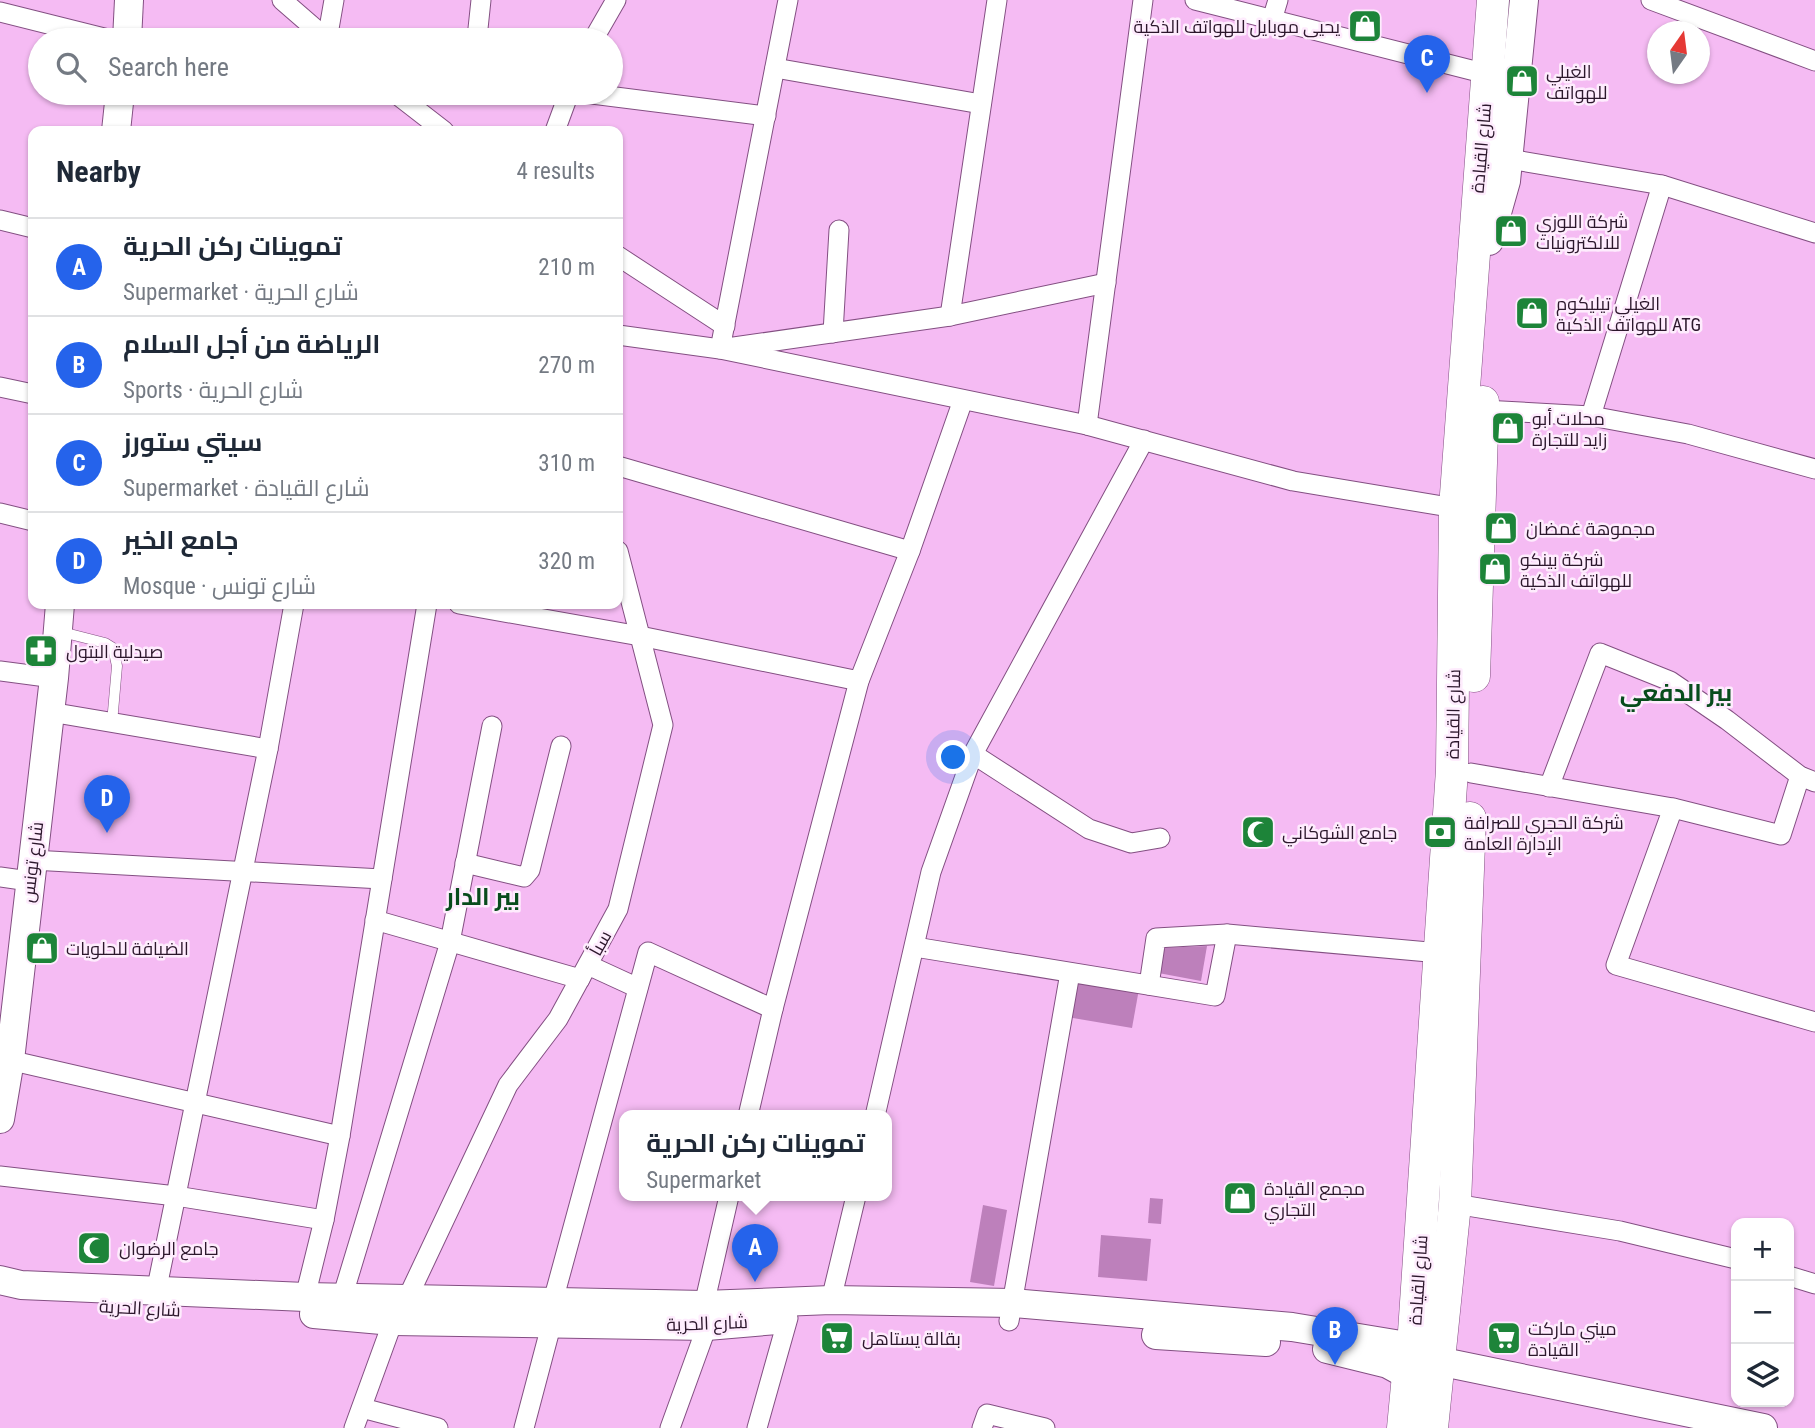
<!DOCTYPE html>
<html lang="en">
<head>
<meta charset="utf-8">
<style>
  :root { --surface:#fff; --page:#f6f6f7; --text:#1f2937; --muted:#747a83; --line:#e0e1e3; --accent:#2563eb }
  body { margin:0; font-family:"Roboto Condensed",Cairo,sans-serif; background:var(--page); color:var(--text) }
  .controls { position:absolute; right:21px; bottom:21px; display:grid; overflow:hidden; border-radius:14px; box-shadow:0 2px 5px #0004 }
  .controls button { width:63px; height:63px; display:grid; place-items:center; padding:0; border:0; border-bottom:2px solid var(--line); background:var(--surface); color:var(--text); font:35px sans-serif }
  .compass { position:absolute; left:1647px; top:21px; width:63px; height:63px; border-radius:50%; background:var(--surface); box-shadow:0 2px 5px #0004; rotate:14deg }
  .you { position:absolute; left:954px; top:758px; width:24px; height:24px; margin:-18px; border:5px solid #fff; border-radius:50%; background:#1a73e8; box-shadow:0 0 0 10px #1a73e833 }
  .badge { display:grid; place-items:center; width:46px; height:46px; border-radius:50%; background:var(--accent); color:#fff; font-size:23px; font-weight:700 }
  .pin { position:absolute; translate:-50% -58px; filter:drop-shadow(0 2px 4px #0008) }
  .pin::after { content:''; position:absolute; top:37px; width:24px; height:21px; background:inherit; clip-path:polygon(0 0,100% 0,50% 100%) }
  .popup { position:absolute; left:619px; top:1110px; width:273px; height:91px; box-sizing:border-box; display:grid; place-content:center; border-radius:14px; background:var(--surface); filter:drop-shadow(0 2px 5px #0005); font-size:23px; white-space:nowrap; color:var(--muted) }
  .popup b { font-size:26px; color:var(--text) }
  .popup::after { content:''; position:absolute; left:50%; top:100%; margin-left:-14px; border:14px solid transparent; border-top-color:var(--surface) }
  .list { margin:0; padding:0; list-style:none }
  h2 { display:flex; justify-content:space-between; align-items:center; height:91px; margin:0; padding:0 28px; font-size:30px }
  h2 small { font-size:23px; font-weight:400; color:var(--muted) }
  .list li { display:grid; grid-template-columns:46px 1fr auto; gap:21px; align-items:center; box-sizing:border-box; height:98px; padding:0 28px; border-top:2px solid var(--line) }
  .list b { display:block; font-size:26px; white-space:nowrap }
  .list p { margin:0; font-size:23px; white-space:nowrap; color:var(--muted) }
  .list em { font-size:23px; font-style:normal; color:var(--muted) }
  .icon { flex:none; width:38px; height:38px; fill:none; stroke:currentColor; stroke-width:2; stroke-linecap:round; stroke-linejoin:round }
  .map { position:relative; flex:none; width:1815px; height:1428px; overflow:hidden }
  .search { position:absolute; background:var(--surface); box-shadow:0 2px 5px #0004; left:28px; top:28px; width:595px; height:77px; display:flex; align-items:center; gap:18px; box-sizing:border-box; padding:0 24px; border-radius:38px; color:var(--muted); font-size:26px }
  .panel { position:absolute; background:var(--surface); box-shadow:0 2px 5px #0004; left:28px; top:126px; width:595px; height:483px; border-radius:14px }
  .map>svg:first-child { display:block }
  .building { fill:#bd80bb }
  .lines { fill:none; stroke-linecap:round; stroke-linejoin:round }
  .lane-casing { stroke:#834f82; stroke-width:11 }
  .street-casing { stroke:#834f82; stroke-width:21 }
  .secondary-casing { stroke:#834f82; stroke-width:30 }
  .primary-casing { stroke:#834f82; stroke-width:33 }
  .lane { stroke:#fff; stroke-width:10 }
  .street { stroke:#fff; stroke-width:19 }
  .secondary { stroke:#fff; stroke-width:28 }
  .primary { stroke:#fff; stroke-width:32 }
  .labels { text-anchor:middle; dominant-baseline:central; stroke-width:5; stroke-linejoin:round; paint-order:stroke }
  .poi-label { font-size:18px; fill:#2c172c; stroke:#feecfd; text-anchor:start }
  .street-label { font-size:18px; fill:#2c172c; stroke:#feecfd }
  .district-label { font-size:24px; font-weight:bold; fill:#084c1c; stroke:#feecfd }
</style>
</head>
<body>
<div class="map">
<svg width="1815" height="1428" viewBox="0 0 1815 1428">
  <rect width="100%" height="100%" fill="#f5bbf3"/>
  <g class="building">
    <polygon points="1207,946 1201,981 1153,972 1160,948"/>
    <polygon points="1073,978 1139,989 1132,1028 1067,1017"/>
    <polygon points="1150,1198 1163,1199 1161,1224 1148,1223"/>
    <polygon points="983,1205 1007,1210 994,1286 970,1282"/>
    <polygon points="1101,1235 1151,1239 1147,1281 1098,1277"/>
  </g>
  <g class="lines">
    <g class="lane-casing">
      <polyline id="lane" points="62,632 105,643 113,648 117,666 112,723"/>
    </g>
    <g class="street-casing">
      <g id="street">
        <polyline points="282,0 328,40"/>
        <polyline points="788,0 720,349 950,316 1106,283"/>
        <polyline points="1195,0 1479,72"/>
        <polyline points="1651,0 1815,61"/>
        <polyline points="0,12 112,40"/>
        <polyline points="1272,20 1278,0"/>
        <polyline points="477,38 481,0"/>
        <polyline points="327,40 334,0"/>
        <polyline points="593,40 616,0"/>
        <polyline points="775,68 981,104"/>
        <polyline points="395,93 444,131"/>
        <polyline points="584,93 766,116"/>
        <polyline points="555,131 569,93"/>
        <polyline points="1509,159 1662,185 1815,233"/>
        <polyline points="0,220 33,228"/>
        <polyline points="618,256 725,326"/>
        <polyline points="950,316 997,0"/>
        <polyline points="833,333 839,230"/>
        <polyline points="618,335 720,349 1087,425 1293,481 1455,508"/>
        <polyline points="0,387 33,394"/>
        <polyline points="1483,410 1591,416 1688,434 1815,469"/>
        <polyline points="1591,416 1662,185"/>
        <polyline points="1087,425 1143,0"/>
        <polyline points="618,466 910,551"/>
        <polyline points="0,513 33,521"/>
        <polyline points="459,604 640,636 859,681"/>
        <polyline points="0,671 54,678"/>
        <polyline points="50,712 268,749"/>
        <polyline points="973,754 1089,829 1131,843 1160,838"/>
        <polyline points="1471,773 1673,808 1781,835 1800,776"/>
        <polyline points="1549,787 1600,653 1670,681 1727,720 1800,776 1815,782"/>
        <polyline points="1673,808 1616,965 1815,1022"/>
        <polyline points="32,860 382,879"/>
        <polyline points="465,863 524,877 530,870 561,746"/>
        <polyline points="0,877 29,881"/>
        <polyline points="375,920 580,979"/>
        <polyline points="915,947 1215,996 1227,934"/>
        <polyline points="588,965 638,988"/>
        <polyline points="1149,985 1156,938 1227,934 1440,953"/>
        <polyline points="0,1058 340,1136"/>
        <polyline points="748,1116 773,1009 859,681 910,551 963,400"/>
        <polyline points="875,1116 931,872 973,754 1144,440"/>
        <polyline points="0,1176 176,1196 324,1220"/>
        <polyline points="1455,1204 1620,1231 1736,1259"/>
        <polyline points="1789,1276 1815,1284"/>
        <polyline points="156,1292 268,749 294,604"/>
        <polyline points="305,1297 324,1220 340,1136 427,604"/>
        <polyline points="342,1298 450,942 492,726"/>
        <polyline points="407,1299 508,1085 558,1019 618,909 663,725 618,551"/>
        <polyline points="831,1300 856,1196"/>
        <polyline points="553,1301 648,952 773,1009"/>
        <polyline points="704,1305 729,1196"/>
        <polyline points="1009,1321 1070,973"/>
        <polyline points="362,1408 438,1428"/>
        <polyline points="354,1428 393,1321"/>
        <polyline points="524,1428 552,1322"/>
        <polyline points="670,1428 707,1326"/>
        <polyline points="757,1428 788,1318"/>
        <polyline points="982,1428 987,1414 1045,1428"/>
      </g>
    </g>
    <g class="secondary-casing">
      <g id="secondary">
        <polyline points="127,40 129,0"/>
        <polyline points="116,131 120,93"/>
        <polyline points="1489,241 1506,181 1524,0"/>
        <polyline points="0,1119 10,1060 54,678 60,604"/>
        <polyline points="0,1280 21,1285 305,1297 704,1305 831,1300 1013,1303 1292,1327 1413,1347"/>
        <polyline points="314,1314 393,1321 707,1326 777,1320"/>
        <polyline points="1156,1335 1266,1342"/>
        <polyline points="1327,1349 1388,1364 1408,1375"/>
        <polyline points="1438,1361 1763,1428"/>
      </g>
    </g>
    <g class="primary-casing">
      <g id="primary">
        <polyline points="1474,676 1483,402"/>
        <polyline points="1403,1428 1408,1375 1413,1347 1452,770 1455,508 1493,0"/>
        <polyline points="1432,1428 1455,1204 1470,818"/>
      </g>
    </g>
    <use href="#lane" class="lane"/>
    <use href="#street" class="street"/>
    <use href="#secondary" class="secondary"/>
    <use href="#primary" class="primary"/>
  </g>
  <defs>
    <g id="shop-square" transform="scale(1.75)"><rect x="-9" y="-9" width="18" height="18" rx="4" fill="#1d8439" stroke="#feecfd"/><path d="M-5-2.5h2.3a2.7 3.5 0 0 1 5.4 0H5L5.5 6h-11ZM-1.5-2.5h3a1.5 2.3 0 0 0-3 0Z" fill="#fff"/></g>
    <g id="pharmacy-square" transform="scale(1.75)"><rect x="-9" y="-9" width="18" height="18" rx="4" fill="#1d8439" stroke="#feecfd"/><path d="M-2-6h4v4h4v4h-4v4h-4v-4h-4v-4h4Z" fill="#fff"/></g>
    <g id="mosque-square" transform="scale(1.75)"><rect x="-9" y="-9" width="18" height="18" rx="4" fill="#1d8439" stroke="#feecfd"/><path d="M3.5-4.9A6 6 0 1 0 3.5 4.9A5 5 0 1 1 3.5-4.9Z" fill="#fff"/></g>
    <g id="bank-square" transform="scale(1.75)"><rect x="-9" y="-9" width="18" height="18" rx="4" fill="#1d8439" stroke="#feecfd"/><path d="M-6-4H6V4H-6ZM0-2.3a2.3 2.3 0 1 0 0 4.6a2.3 2.3 0 1 0 0-4.6Z" fill="#fff"/></g>
    <g id="supermarket-square" transform="scale(1.75)"><rect x="-9" y="-9" width="18" height="18" rx="4" fill="#1d8439" stroke="#feecfd"/><path d="M-6-5.5h2.5l.6 2H6L4.5 2H-2.5L-4.4-4H-6ZM-1.5 3.2a1.3 1.3 0 1 0 .1 0ZM3 3.2a1.3 1.3 0 1 0 .1 0Z" fill="#fff"/></g>
  </defs>
  <g fill-rule="evenodd">
    <use href="#shop-square" x="1365" y="26"/>
    <use href="#shop-square" x="1522" y="81"/>
    <use href="#shop-square" x="1511" y="231"/>
    <use href="#shop-square" x="1532" y="313"/>
    <use href="#shop-square" x="1508" y="428"/>
    <use href="#shop-square" x="1501" y="528"/>
    <use href="#shop-square" x="1495" y="569"/>
    <use href="#pharmacy-square" x="41" y="651"/>
    <use href="#mosque-square" x="1258" y="832"/>
    <use href="#bank-square" x="1440" y="832"/>
    <use href="#shop-square" x="42" y="948"/>
    <use href="#shop-square" x="1240" y="1198"/>
    <use href="#mosque-square" x="94" y="1248"/>
    <use href="#supermarket-square" x="837" y="1338"/>
    <use href="#supermarket-square" x="1504" y="1338"/>
  </g>
  <g class="labels">
    <g class="poi-label">
      <text x="1340" y="26" text-anchor="end">يحيى موبايل للهواتف الذكية</text>
      <text x="1546" y="71">الغيلي<tspan x="1546" dy="21">للهواتف</tspan></text>
      <text x="1536" y="221">شركة اللوزي<tspan x="1536" dy="21">للالكترونيات</tspan></text>
      <text x="1556" y="303">الغيلي تيليكوم<tspan x="1556" dy="21">للهواتف الذكية ATG</tspan></text>
      <text x="1532" y="418">محلات أبو<tspan x="1532" dy="21">زايد للتجارة</tspan></text>
      <text x="1526" y="528">مجموهة غمضان</text>
      <text x="1520" y="559">شركة بينكو<tspan x="1520" dy="21">للهواتف الذكية</tspan></text>
      <text x="66" y="651">صيدلية البتول</text>
      <text x="1464" y="822">شركة الحجري للصرافة<tspan x="1464" dy="21">الإدارة العامة</tspan></text>
      <text x="1282" y="832">جامع الشوكاني</text>
      <text x="66" y="948">الضيافة للحلويات</text>
      <text x="1264" y="1188">مجمع القيادة<tspan x="1264" dy="21">التجاري</tspan></text>
      <text x="119" y="1248">جامع الرضوان</text>
      <text x="1528" y="1328">ميني ماركت<tspan x="1528" dy="21">القيادة</tspan></text>
      <text x="862" y="1338">بقالة يستاهل</text>
    </g>
    <g class="street-label">
      <text transform="translate(1481 148) rotate(-85)">شارع القيادة</text>
      <text transform="translate(1453 714) rotate(-89)">شارع القيادة</text>
      <text transform="translate(32 862) rotate(-83)">شارع تونس</text>
      <text transform="translate(600 943) rotate(-61)">سبأ</text>
      <text transform="translate(1418 1280) rotate(-86)">شارع القيادة</text>
      <text transform="translate(140 1308) rotate(3)">شارع الحرية</text>
      <text transform="translate(707 1323) rotate(-2)">شارع الحرية</text>
    </g>
    <g class="district-label">
      <text x="1676" y="693">بير الدفعي</text>
      <text x="483" y="897">بير الدار</text>
    </g>
  </g>
</svg>
<div class="controls">
<button>+</button>
<button>−</button>
<button><svg class="icon" aria-label="layers" viewBox="0 0 24 24"><path d="M12 4l9 5-9 5-9-5zM3 14l9 5 9-5"/></svg></button>
</div>
<svg class="compass" viewBox="-18 -18 36 36"><path d="M0-13l5 13h-10z" fill="#e53935"/><path d="M0 13l5-13h-10z" fill="#747a83"/></svg>
<div class="you"></div>
<div class="pin badge" style="left:755px;top:1282px">A</div>
<div class="popup"><b>تموينات ركن الحرية</b>Supermarket</div>
<div class="pin badge" style="left:1335px;top:1365px">B</div>
<div class="pin badge" style="left:1427px;top:93px">C</div>
<div class="pin badge" style="left:107px;top:833px">D</div>
<div class="search"><svg class="icon" aria-label="search" viewBox="0 0 24 24"><circle cx="10" cy="10" r="6"/><path d="M15 15l6 6"/></svg>Search here</div>
<section class="panel">
<h2>Nearby<small>4 results</small></h2>
<ul class="list">
<li><span class="badge">A</span><div><b>تموينات ركن الحرية</b><p>Supermarket · شارع الحرية</p></div><em>210 m</em></li>
<li><span class="badge">B</span><div><b>الرياضة من أجل السلام</b><p>Sports · شارع الحرية</p></div><em>270 m</em></li>
<li><span class="badge">C</span><div><b>سيتي ستورز</b><p>Supermarket · شارع القيادة</p></div><em>310 m</em></li>
<li><span class="badge">D</span><div><b>جامع الخير</b><p>Mosque · شارع تونس</p></div><em>320 m</em></li>
</ul>
</section>
</div>
</body>
</html>
